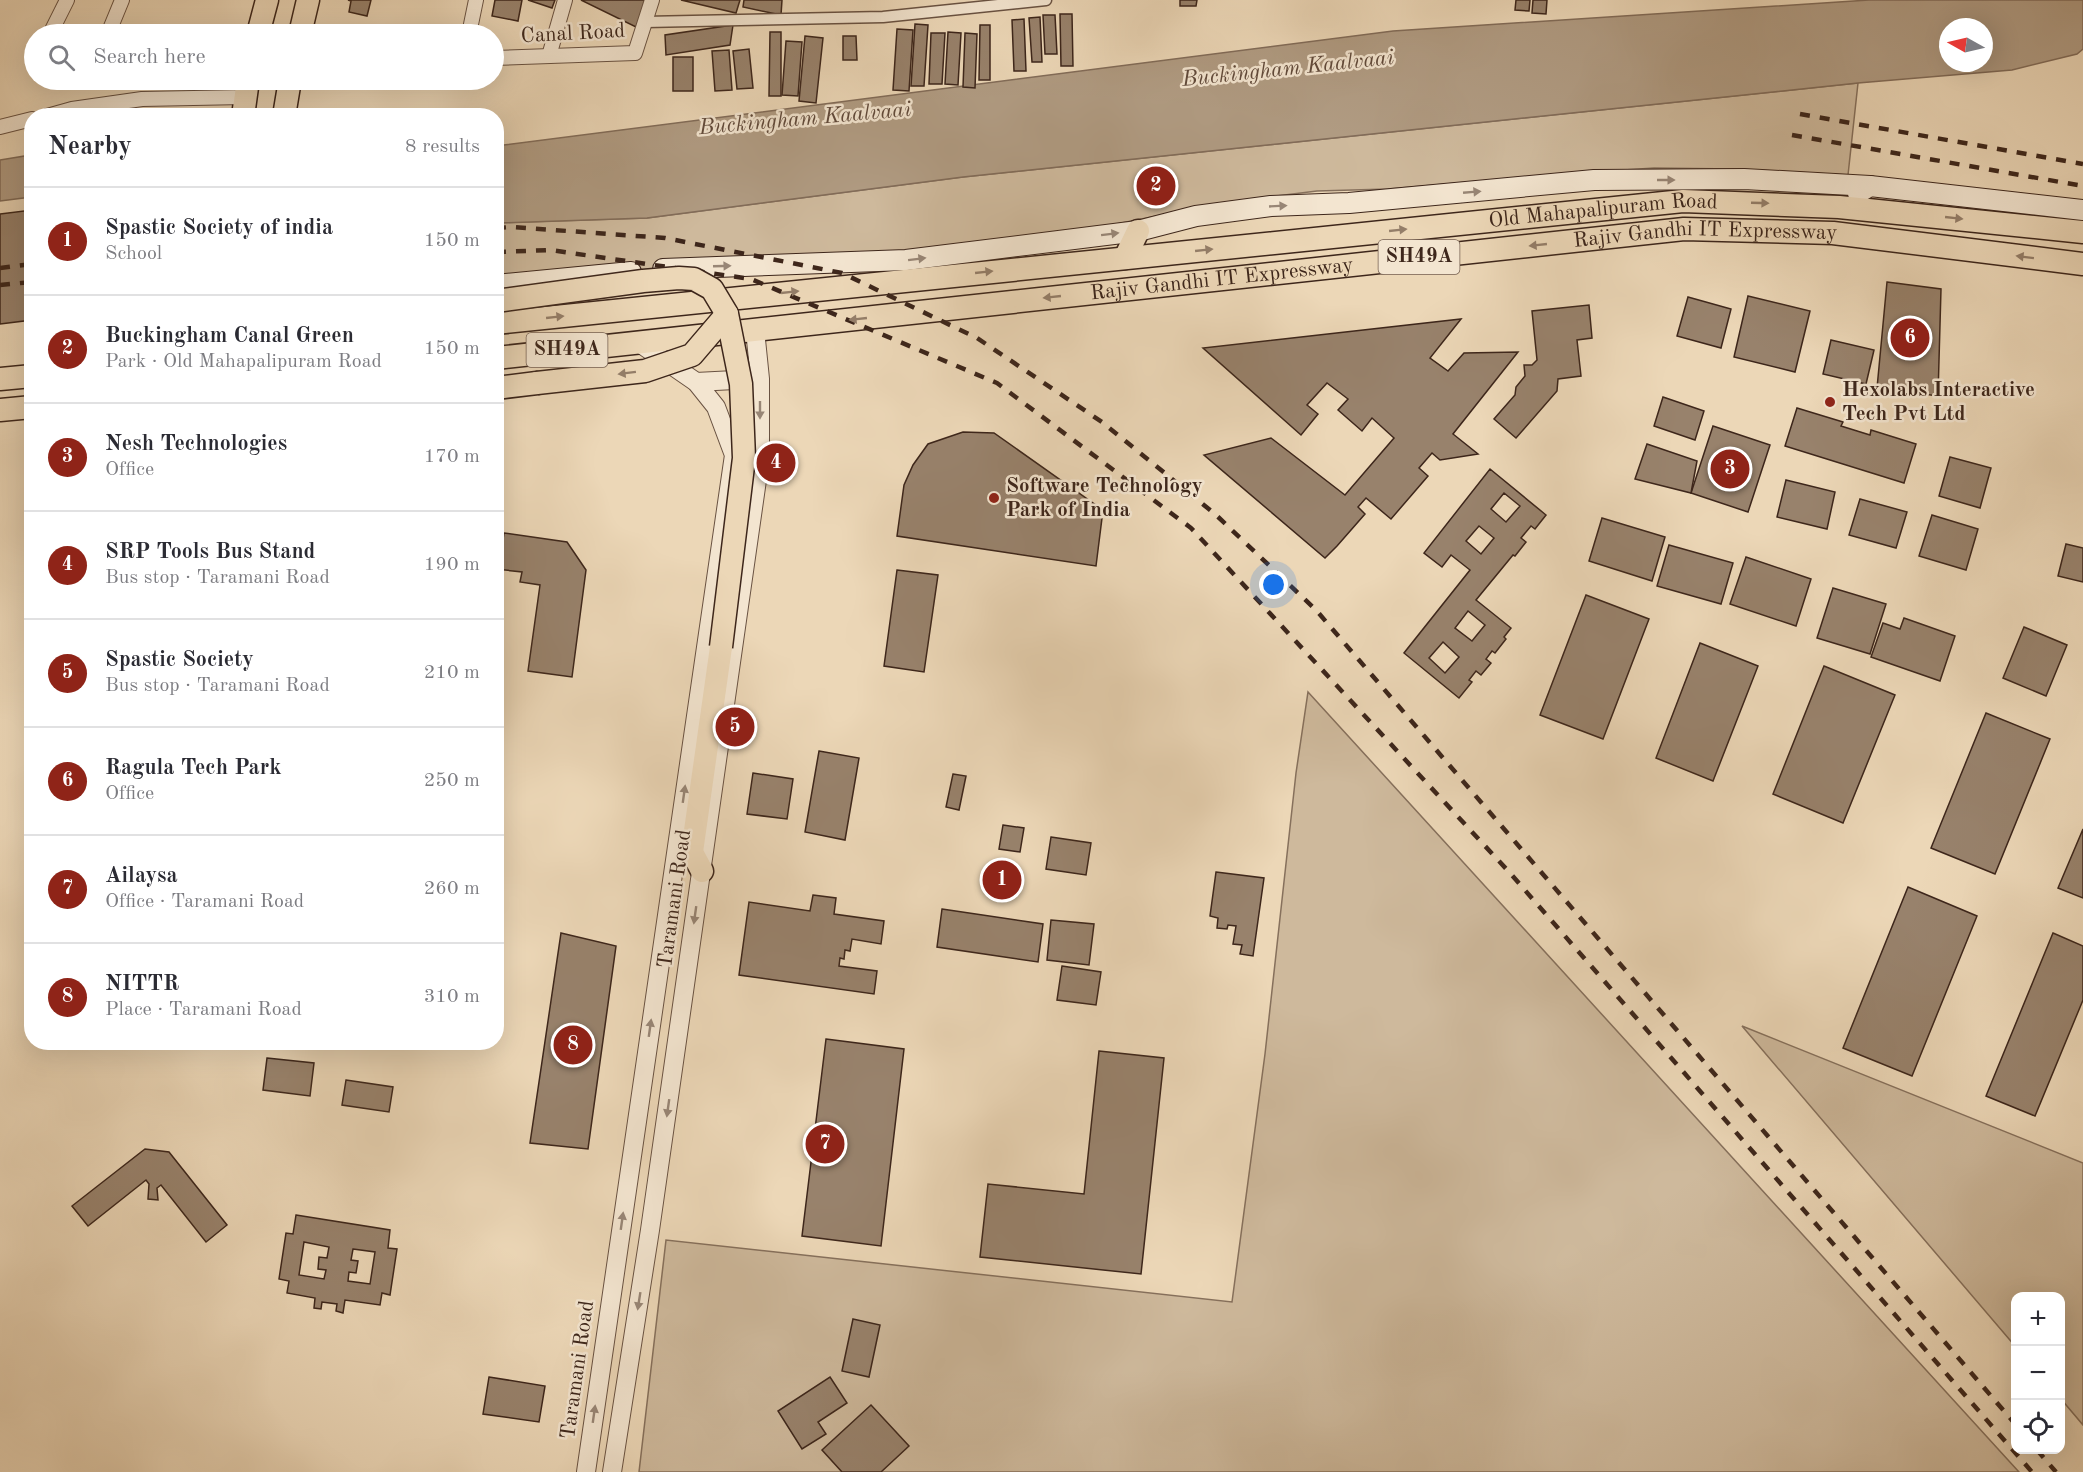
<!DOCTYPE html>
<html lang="en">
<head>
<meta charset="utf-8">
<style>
  :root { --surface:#fff; --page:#f2f2f3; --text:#2b2b33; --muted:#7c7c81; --line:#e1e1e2; --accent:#8f2418 }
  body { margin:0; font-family:"Old Standard TT",serif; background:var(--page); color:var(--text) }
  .controls { position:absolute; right:18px; bottom:18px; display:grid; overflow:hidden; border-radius:12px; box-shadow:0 6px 24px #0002 }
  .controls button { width:54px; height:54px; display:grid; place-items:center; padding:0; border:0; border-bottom:2px solid var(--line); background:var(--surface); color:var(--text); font:30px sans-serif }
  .compass { position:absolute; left:1939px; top:18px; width:54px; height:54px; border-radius:50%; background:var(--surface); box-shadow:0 6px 24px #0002; rotate:278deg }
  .you { position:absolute; left:1274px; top:585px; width:21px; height:21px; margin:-15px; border:4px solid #fff; border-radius:50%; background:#1a73e8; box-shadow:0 0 0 9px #1a73e833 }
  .badge { display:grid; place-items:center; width:39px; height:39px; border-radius:50%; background:var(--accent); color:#fff; font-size:20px; font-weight:700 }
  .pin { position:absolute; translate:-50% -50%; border:3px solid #fff; box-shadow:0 2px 6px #0006 }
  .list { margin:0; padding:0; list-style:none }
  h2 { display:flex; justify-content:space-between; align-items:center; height:78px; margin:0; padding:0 24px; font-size:26px }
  h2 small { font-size:20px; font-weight:400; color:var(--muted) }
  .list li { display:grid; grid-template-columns:39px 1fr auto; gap:18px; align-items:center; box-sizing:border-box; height:108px; padding:0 24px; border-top:2px solid var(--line) }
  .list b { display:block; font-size:22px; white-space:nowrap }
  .list p { margin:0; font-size:20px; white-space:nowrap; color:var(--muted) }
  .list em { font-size:20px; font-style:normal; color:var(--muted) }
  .icon { flex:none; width:33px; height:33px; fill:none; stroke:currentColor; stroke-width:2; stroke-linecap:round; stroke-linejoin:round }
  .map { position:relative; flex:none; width:2083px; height:1472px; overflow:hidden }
  .search { position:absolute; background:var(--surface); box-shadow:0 6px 24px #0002; left:24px; top:24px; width:480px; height:66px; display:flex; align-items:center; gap:15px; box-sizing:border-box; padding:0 21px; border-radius:33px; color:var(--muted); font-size:22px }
  .panel { position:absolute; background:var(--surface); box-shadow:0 6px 24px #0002; left:24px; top:108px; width:480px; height:942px; border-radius:24px }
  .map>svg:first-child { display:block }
  .green { fill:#ceb99c; stroke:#86705c; stroke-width:1.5 }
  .water { fill:#b09b82; stroke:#826c59; stroke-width:1.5; fill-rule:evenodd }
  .building { fill:#98826c; stroke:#3d261b; stroke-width:1.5; fill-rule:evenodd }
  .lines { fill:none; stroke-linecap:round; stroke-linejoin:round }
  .pedestrian-casing { stroke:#695242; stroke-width:13 }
  .minor-casing { stroke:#695242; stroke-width:16 }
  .tertiary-casing { stroke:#695242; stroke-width:20 }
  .secondary-casing { stroke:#3d261b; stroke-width:22 }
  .primary-casing { stroke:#3d261b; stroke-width:25 }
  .pedestrian { stroke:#f3e5d0; stroke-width:10 }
  .minor { stroke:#f3e5d0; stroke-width:14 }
  .tertiary { stroke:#f3e5d0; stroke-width:18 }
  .secondary { stroke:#f3e5d0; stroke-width:20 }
  .primary { stroke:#ecd7b7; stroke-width:22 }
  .rail { stroke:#3d261b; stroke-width:4.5; stroke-dasharray:10 10; stroke-linecap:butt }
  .primary-bridge-casing { stroke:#3d261b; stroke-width:25; stroke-linecap:butt }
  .primary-bridge { stroke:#ecd7b7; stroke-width:22 }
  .oneway { fill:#988676 }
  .oneway2 { fill:#947e69 }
  .poi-dot { fill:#8f2418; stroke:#f3e5d0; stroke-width:2 }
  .labels { text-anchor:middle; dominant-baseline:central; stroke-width:5; stroke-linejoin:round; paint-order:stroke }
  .shield { fill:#f3e5d0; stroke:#745f51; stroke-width:1.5 }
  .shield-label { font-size:20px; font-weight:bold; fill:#3d261b }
  .street-label { font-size:21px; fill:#3d261b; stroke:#f3e5d0 }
  .poi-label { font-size:21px; font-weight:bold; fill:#3d261b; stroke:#f3e5d0; text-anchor:start }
  .water-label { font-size:22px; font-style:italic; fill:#60493a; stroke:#f3e5d0 }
</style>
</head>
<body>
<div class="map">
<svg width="2083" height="1472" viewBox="0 0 2083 1472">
  <rect width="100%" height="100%" fill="#ecd7b7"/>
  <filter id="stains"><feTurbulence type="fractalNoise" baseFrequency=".00333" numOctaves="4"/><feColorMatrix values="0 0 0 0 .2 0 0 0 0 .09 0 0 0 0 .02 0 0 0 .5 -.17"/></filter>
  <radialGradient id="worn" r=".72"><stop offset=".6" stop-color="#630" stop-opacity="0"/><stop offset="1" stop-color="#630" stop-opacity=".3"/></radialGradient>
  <g class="green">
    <polygon points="1858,83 1848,175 1736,169 1654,168 1548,175 1388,189 1317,191 1227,202 1096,228 853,257 497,290 496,223 647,218 963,177"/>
    <polygon points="1308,692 2019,1472 639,1472 666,1240 1232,1302 1265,1054 1296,773"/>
    <polygon points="1742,1026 2083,1163 2083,1425 2061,1399 2060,1296 2016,1296 2015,1346"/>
  </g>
  <g class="water">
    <path d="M 1869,0 L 2083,0 L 2083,49 L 2077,54 L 2012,70 L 1858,83 L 963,177 L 647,218 L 497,223 L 496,146 L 1393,31 ZM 1948,27 L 1984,27 L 1984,63 L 1948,63 Z"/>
    <polygon points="31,155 31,197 0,201 0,160"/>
  </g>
  <g class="building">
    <polygon points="348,0 371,0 367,16 349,12 351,1"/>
    <polygon points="495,0 522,0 518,21 492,16"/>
    <polygon points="528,0 555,0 552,8"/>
    <polygon points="581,0 643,0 646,2 636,27"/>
    <polygon points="681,0 740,0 736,13"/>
    <polygon points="744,0 782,0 781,15 743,7"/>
    <polygon points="1180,0 1197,0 1196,6 1180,6"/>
    <polygon points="1516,0 1530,0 1529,11 1515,10"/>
    <polygon points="1533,0 1547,0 1546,14 1532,13"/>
    <polygon points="1060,14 1072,14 1073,66 1061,66"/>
    <polygon points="1043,15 1055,15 1057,54 1045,54"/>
    <polygon points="1040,17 1042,62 1032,62 1029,18"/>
    <polygon points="1024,19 1026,71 1014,71 1012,20"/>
    <polygon points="915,24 928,25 924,86 911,86"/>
    <polygon points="733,25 730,45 666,55 665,35"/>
    <polygon points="980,25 990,25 990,80 979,80"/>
    <polygon points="897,29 913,30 909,91 893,90"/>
    <polygon points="770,32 781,32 781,96 769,96"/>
    <polygon points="948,32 961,33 958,85 945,84"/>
    <polygon points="931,33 945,33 942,84 929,84"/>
    <polygon points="965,33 977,34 975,88 963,87"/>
    <polygon points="805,36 823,38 816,103 799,101"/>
    <polygon points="843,36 856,36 857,60 843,60"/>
    <polygon points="786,41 802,42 798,96 782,95"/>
    <polygon points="749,49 753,88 737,89 733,51"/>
    <polygon points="729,50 732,90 715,91 712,51"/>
    <rect x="673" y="57" width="20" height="34"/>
    <polygon points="32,210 32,320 0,324 0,214"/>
    <polygon points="1887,282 1941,289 1938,396 1877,388"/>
    <polygon points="1748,296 1810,311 1795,372 1734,357"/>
    <polygon points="1688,297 1731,309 1721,348 1677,336"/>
    <polygon points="1589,305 1592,338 1577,340 1581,376 1558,379 1557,391 1516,438 1494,419 1515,395 1516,387 1525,376 1524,365 1532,365 1537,360 1532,311"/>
    <polygon points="1461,319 1430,358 1448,371 1464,353 1518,352 1453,434 1478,454 1440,460 1432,453 1419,468 1428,476 1391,519 1366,498 1358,507 1365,514 1337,546 1325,558 1204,455 1271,438 1345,495 1394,438 1372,418 1362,431 1338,410 1348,399 1327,383 1307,405 1318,414 1301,435 1203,348"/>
    <polygon points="1831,340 1874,350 1866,384 1823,374"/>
    <polygon points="1663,397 1704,411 1695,440 1654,426"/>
    <polygon points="1797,408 1843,422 1841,426 1870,435 1871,430 1916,444 1904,483 1785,446"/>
    <polygon points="1713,426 1770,445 1748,512 1691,493"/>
    <polygon points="963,432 994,433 1103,510 1096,566 897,536 904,485 913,465 928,444"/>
    <polygon points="1647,444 1697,461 1691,493 1635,479"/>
    <polygon points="1950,457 1991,468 1980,508 1939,496"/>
    <path d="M 1490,469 L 1546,515 L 1535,529 L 1531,526 L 1521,538 L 1526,542 L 1515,556 L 1513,555 L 1476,600 L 1511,628 L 1504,637 L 1506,639 L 1495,653 L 1492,651 L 1486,659 L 1491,663 L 1481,675 L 1476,671 L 1469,680 L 1472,682 L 1459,698 L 1404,653 L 1470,570 L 1451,555 L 1442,567 L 1424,553 ZM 1504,493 L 1520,506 L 1506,522 L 1491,509 ZM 1479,526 L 1494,538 L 1481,554 L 1466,541 ZM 1468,611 L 1485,625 L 1472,641 L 1455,628 ZM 1443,642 L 1459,657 L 1445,673 L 1429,658 Z"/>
    <polygon points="1786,480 1835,492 1827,529 1777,517"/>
    <polygon points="1860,499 1907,512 1896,548 1849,535"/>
    <polygon points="1932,515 1978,529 1966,570 1919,556"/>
    <polygon points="1602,518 1665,537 1652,581 1589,561"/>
    <polygon points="504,533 567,542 586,570 572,677 528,671 540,585 520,582 522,572 496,569 496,546 502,546"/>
    <polygon points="2066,544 2083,548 2083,582 2058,576"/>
    <polygon points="1669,545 1733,563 1721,604 1657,586"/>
    <polygon points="1746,557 1811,579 1796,626 1730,604"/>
    <polygon points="897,570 938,575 924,672 884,666"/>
    <polygon points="1833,588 1886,604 1870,654 1817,638"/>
    <polygon points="1586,595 1649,619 1603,739 1540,715"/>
    <polygon points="1904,618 1955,636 1940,681 1871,657 1883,623 1900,629"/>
    <polygon points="2024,627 2067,645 2046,696 2003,678"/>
    <polygon points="1700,643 1758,666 1713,781 1656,758"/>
    <polygon points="1824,666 1895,695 1843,823 1773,794"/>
    <polygon points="1986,713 2050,739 1995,874 1931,848"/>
    <polygon points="819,751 859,758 845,840 805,832"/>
    <polygon points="753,773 793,779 787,819 747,814"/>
    <polygon points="953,774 966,776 959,810 946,807"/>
    <polygon points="1003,825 1024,828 1020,852 999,849"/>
    <polygon points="2083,829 2083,898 2058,888"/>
    <polygon points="1051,837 1091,843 1086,875 1046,869"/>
    <polygon points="1216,872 1264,878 1253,956 1240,954 1242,945 1233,944 1236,926 1228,925 1227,929 1217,928 1218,918 1210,916"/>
    <polygon points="1908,887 1977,916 1912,1076 1843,1048"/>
    <polygon points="813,895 836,898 834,914 884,921 881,944 852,939 850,951 845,950 844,959 840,958 839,966 877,971 874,994 739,975 749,902 810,911"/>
    <polygon points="942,909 1043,924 1038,962 937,947"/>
    <polygon points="1051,920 1094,924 1089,965 1047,960"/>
    <polygon points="561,933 616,946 588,1149 530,1143"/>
    <polygon points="2053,933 2083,946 2083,1000 2035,1116 1986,1096"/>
    <polygon points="496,956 503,957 502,969 496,968"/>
    <polygon points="1062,966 1101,972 1096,1005 1057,1000"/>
    <polygon points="826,1039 904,1049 881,1246 802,1236"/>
    <polygon points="1099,1051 1164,1058 1141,1274 980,1257 988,1184 1084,1194"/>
    <polygon points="267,1058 314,1063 310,1096 263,1090"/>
    <polygon points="346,1080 393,1087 389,1112 342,1105"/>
    <polygon points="145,1149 169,1152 227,1225 206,1242 161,1185 157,1188 158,1200 148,1199 149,1184 146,1180 88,1226 72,1206"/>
    <path d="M 296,1215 L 390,1230 L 388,1248 L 397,1249 L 390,1295 L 382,1293 L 380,1305 L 345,1300 L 343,1313 L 336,1311 L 337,1304 L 322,1302 L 321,1309 L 314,1308 L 315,1298 L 287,1293 L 289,1281 L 279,1279 L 286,1233 L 293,1234 ZM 304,1242 L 329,1247 L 327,1258 L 319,1257 L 318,1269 L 326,1270 L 324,1279 L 299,1275 ZM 353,1249 L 375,1252 L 370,1284 L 348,1281 L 349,1272 L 356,1273 L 358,1261 L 351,1260 Z"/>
    <polygon points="853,1319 880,1325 869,1377 842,1371"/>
    <polygon points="489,1377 545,1386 539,1422 483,1414"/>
    <polygon points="830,1377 847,1403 818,1422 826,1434 802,1449 778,1411"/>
    <polygon points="871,1405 909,1446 881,1472 842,1472 822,1450"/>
  </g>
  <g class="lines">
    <g class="pedestrian-casing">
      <polyline id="pedestrian" points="645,22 883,17 1046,0"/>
    </g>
    <g class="minor-casing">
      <g id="minor">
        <polyline points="50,34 67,0"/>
        <polyline points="108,34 122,0"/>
        <polyline points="469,34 476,0"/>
        <polyline points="549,56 565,0"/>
        <polyline points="494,58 635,53 652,0"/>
        <polyline points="47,116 72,109 142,99 245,97"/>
        <polyline points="0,127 32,119"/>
      </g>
    </g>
    <g class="tertiary-casing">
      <g id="tertiary">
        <polyline points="696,382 754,379"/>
        <polyline points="586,1472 734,455 716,407 696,382 638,342"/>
        <polyline points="612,1472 650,1230 760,459 760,379 755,330"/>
      </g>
    </g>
    <g class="secondary-casing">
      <g id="secondary">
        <polyline points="1858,193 1870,186 2083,210"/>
        <polyline points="663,269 906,260 1138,231 1196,216 1271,206 1349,203 1594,180 1744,179 1870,186"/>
        <polyline points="496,285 631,272"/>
      </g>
    </g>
    <g class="primary-casing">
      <g id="primary">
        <polyline points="258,34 267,0"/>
        <polyline points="300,34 308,0"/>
        <polyline points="243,116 248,80"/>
        <polyline points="284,116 290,80"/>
        <polyline points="1125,258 1138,231"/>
        <path id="s1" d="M 496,323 L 1683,201 L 1839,207 L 2083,232"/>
        <path id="s2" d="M 496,358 L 1684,229 L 1833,233 L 2083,264"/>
        <polyline points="0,379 32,376"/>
        <polyline points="496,388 537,383"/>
        <polyline points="0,410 32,407"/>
        <polyline points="702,871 692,852 721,647"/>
      </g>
    </g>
    <use href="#pedestrian" class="pedestrian"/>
    <use href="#minor" class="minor"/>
    <use href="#tertiary" class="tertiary"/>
    <use href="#secondary" class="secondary"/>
    <use href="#primary" class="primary"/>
    <g class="rail">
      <polyline points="1800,114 2083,164"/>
      <polyline points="1792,135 2083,186"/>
      <polyline points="496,228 512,227 665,238 842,273 977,338 1102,422 1215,514 1316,610 2016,1425"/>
      <polyline points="496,252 550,250 751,279 997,383 1191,528 1510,873 2032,1472"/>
      <polyline points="0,268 32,264"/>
      <polyline points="0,285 32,282"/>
      <polyline points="2037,1450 2056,1472"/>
    </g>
    <g class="primary-bridge-casing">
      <g id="primary-bridge">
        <polyline points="496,301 643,281 679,278 694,279 712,289 727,314 741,384 744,458 721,647"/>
        <polyline points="537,383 645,371 692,355 727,314"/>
      </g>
    </g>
    <use href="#primary-bridge" class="primary-bridge"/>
  </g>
  <defs><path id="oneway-solid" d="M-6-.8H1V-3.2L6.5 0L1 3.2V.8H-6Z" transform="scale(1.5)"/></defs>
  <g class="oneway">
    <use href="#oneway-solid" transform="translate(1666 180)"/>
    <use href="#oneway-solid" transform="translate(1472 192) rotate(-5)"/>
    <use href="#oneway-solid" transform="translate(1278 206) rotate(-3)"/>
    <use href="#oneway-solid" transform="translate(1110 234) rotate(-7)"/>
    <use href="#oneway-solid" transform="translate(917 259) rotate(-7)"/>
    <use href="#oneway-solid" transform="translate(722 266) rotate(-2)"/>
    <use href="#oneway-solid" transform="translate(760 410) rotate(90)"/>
    <use href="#oneway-solid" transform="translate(684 794) rotate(-82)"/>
    <use href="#oneway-solid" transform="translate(695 915) rotate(98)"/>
    <use href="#oneway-solid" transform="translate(650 1028) rotate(-82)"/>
    <use href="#oneway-solid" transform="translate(668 1108) rotate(98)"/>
    <use href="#oneway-solid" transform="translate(622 1221) rotate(-82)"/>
    <use href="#oneway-solid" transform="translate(639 1301) rotate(99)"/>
    <use href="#oneway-solid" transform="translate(594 1414) rotate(-82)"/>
  </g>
  <g class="oneway2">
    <use href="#oneway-solid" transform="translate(1760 203) rotate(2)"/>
    <use href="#oneway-solid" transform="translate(1954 218) rotate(6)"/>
    <use href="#oneway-solid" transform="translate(1398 230) rotate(-6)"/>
    <use href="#oneway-solid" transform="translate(1538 245) rotate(174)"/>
    <use href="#oneway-solid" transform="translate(1204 250) rotate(-6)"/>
    <use href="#oneway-solid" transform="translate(2025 257) rotate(-173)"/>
    <use href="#oneway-solid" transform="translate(984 272) rotate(-6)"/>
    <use href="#oneway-solid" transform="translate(790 292) rotate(-6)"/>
    <use href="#oneway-solid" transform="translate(1052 297) rotate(174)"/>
    <use href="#oneway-solid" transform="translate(555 317) rotate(-6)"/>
    <use href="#oneway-solid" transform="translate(858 319) rotate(174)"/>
    <use href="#oneway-solid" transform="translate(627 373) rotate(173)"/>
  </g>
  <g class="poi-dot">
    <circle cx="1830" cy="402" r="6"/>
    <circle cx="994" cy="498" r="6"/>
  </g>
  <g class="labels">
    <g class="shield">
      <rect x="1378.5" y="240" width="81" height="34" rx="4.5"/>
      <rect x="526.5" y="333" width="81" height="34" rx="4.5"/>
    </g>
    <g class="shield-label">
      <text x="1419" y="257">SH49A</text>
      <text x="567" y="350">SH49A</text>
    </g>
    <g class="street-label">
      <text transform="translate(573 34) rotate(-3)">Canal Road</text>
      <text stroke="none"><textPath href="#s1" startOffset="1113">Old Mahapalipuram Road</textPath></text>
      <text stroke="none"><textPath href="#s2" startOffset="1216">Rajiv Gandhi IT Expressway</textPath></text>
      <text stroke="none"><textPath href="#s2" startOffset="730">Rajiv Gandhi IT Expressway</textPath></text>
      <text transform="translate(675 899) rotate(-82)">Taramani Road</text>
      <text transform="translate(578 1370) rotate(-82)">Taramani Road</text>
    </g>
    <g class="poi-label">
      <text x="1842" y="390">Hexolabs Interactive<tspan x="1842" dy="24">Tech Pvt Ltd</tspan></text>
      <text x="1006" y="486">Software Technology<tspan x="1006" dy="24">Park of India</tspan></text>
    </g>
    <g class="water-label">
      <text transform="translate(1288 69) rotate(-6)">Buckingham Kaalvaai</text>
      <text transform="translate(805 119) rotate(-5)">Buckingham Kaalvaai</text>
    </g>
  </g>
  <rect width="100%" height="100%" filter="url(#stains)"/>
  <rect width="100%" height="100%" fill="url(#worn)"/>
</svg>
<div class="controls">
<button>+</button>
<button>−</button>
<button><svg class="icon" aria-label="locate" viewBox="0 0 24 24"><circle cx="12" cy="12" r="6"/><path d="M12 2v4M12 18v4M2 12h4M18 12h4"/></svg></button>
</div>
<svg class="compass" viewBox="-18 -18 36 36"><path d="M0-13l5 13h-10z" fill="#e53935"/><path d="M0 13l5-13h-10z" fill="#7c7c81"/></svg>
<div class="you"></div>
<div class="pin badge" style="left:1002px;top:880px">1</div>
<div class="pin badge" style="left:1156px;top:186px">2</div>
<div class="pin badge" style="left:1730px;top:469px">3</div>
<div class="pin badge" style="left:776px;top:463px">4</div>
<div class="pin badge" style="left:735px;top:727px">5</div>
<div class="pin badge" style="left:1910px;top:338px">6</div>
<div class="pin badge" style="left:825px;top:1144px">7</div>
<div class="pin badge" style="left:573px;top:1045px">8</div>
<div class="search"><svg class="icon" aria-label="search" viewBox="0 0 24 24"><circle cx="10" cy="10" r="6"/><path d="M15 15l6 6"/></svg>Search here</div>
<section class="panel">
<h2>Nearby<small>8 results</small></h2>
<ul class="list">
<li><span class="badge">1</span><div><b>Spastic Society of india</b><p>School</p></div><em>150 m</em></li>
<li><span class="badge">2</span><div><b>Buckingham Canal Green</b><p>Park · Old Mahapalipuram Road</p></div><em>150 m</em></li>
<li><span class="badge">3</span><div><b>Nesh Technologies</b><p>Office</p></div><em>170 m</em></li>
<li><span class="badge">4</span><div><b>SRP Tools Bus Stand</b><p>Bus stop · Taramani Road</p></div><em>190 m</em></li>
<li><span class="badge">5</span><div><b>Spastic Society</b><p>Bus stop · Taramani Road</p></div><em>210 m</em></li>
<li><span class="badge">6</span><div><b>Ragula Tech Park</b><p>Office</p></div><em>250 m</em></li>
<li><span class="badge">7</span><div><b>Ailaysa</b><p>Office · Taramani Road</p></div><em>260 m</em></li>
<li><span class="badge">8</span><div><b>NITTR</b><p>Place · Taramani Road</p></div><em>310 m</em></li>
</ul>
</section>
</div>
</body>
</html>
